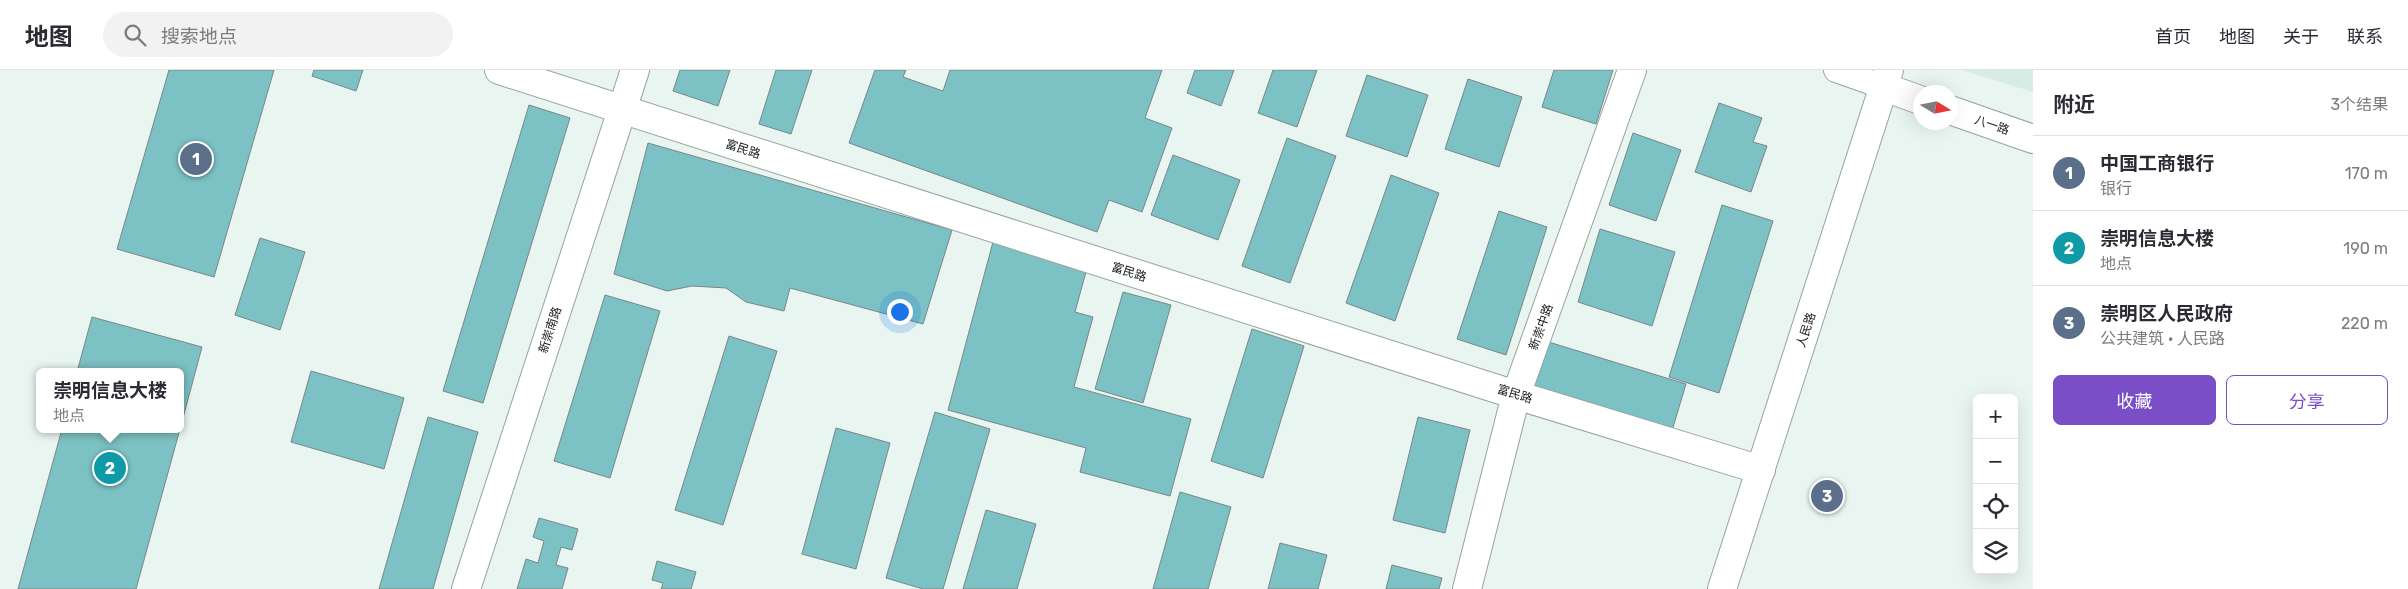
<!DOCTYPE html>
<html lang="zh">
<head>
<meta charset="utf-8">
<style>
  :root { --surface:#fff; --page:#f2f2f3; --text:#2b2b33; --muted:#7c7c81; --line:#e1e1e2; --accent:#794ec7 }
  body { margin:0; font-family:Rubik,"Noto Sans SC",sans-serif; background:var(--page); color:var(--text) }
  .controls { position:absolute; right:15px; bottom:15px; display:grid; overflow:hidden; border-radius:8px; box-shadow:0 5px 20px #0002 }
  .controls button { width:45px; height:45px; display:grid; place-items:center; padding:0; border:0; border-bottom:1px solid var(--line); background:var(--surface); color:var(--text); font:25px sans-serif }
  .compass { position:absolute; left:1913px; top:15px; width:45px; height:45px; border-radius:50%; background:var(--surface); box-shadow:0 5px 20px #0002; rotate:100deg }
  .you { position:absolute; left:899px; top:241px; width:18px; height:18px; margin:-12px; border:4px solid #fff; border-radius:50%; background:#1a73e8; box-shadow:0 0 0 8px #1a73e833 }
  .badge { display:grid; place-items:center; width:32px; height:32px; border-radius:50%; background:var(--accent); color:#fff; font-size:16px; font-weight:700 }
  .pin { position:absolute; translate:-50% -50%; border:2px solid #fff; box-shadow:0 1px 5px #0006 }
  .popup { position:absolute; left:36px; top:298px; width:148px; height:65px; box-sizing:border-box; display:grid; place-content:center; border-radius:8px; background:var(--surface); filter:drop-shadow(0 1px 4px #0005); font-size:16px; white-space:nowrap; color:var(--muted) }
  .popup b { font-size:19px; color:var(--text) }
  .popup::after { content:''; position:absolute; left:50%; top:100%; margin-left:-10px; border:10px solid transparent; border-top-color:var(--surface) }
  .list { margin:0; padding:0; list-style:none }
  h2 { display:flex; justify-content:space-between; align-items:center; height:65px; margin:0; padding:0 20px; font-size:21px }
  h2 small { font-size:16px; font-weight:400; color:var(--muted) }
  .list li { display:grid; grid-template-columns:32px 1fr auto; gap:15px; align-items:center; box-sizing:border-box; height:75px; padding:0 20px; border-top:1px solid var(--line) }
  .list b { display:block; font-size:19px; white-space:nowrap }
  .list p { margin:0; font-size:16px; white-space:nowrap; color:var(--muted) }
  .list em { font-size:16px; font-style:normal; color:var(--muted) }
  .actions { display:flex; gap:10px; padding:15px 20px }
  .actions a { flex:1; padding:11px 0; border:1px solid var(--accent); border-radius:8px; text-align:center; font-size:18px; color:var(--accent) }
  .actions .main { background:var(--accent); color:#fff }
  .icon { flex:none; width:28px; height:28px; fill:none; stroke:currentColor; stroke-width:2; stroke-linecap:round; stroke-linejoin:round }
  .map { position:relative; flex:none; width:2033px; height:519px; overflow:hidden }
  header { display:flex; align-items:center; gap:30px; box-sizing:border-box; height:70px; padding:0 25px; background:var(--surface); border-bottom:1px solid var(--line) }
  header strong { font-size:24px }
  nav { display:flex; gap:28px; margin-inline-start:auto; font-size:18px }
  .search { width:350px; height:45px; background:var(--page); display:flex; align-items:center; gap:12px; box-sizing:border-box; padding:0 18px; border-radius:28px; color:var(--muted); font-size:19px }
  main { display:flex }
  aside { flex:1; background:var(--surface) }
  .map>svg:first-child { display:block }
  .built { fill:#d7ece5 }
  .building { fill:#7cc1c3; stroke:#7a8686 }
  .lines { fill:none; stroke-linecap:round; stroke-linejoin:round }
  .pedestrian-casing { stroke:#97a39f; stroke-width:26 }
  .minor-casing { stroke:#97a39f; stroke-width:30 }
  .tertiary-casing { stroke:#97a39f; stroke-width:30 }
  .pedestrian { stroke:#fff; stroke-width:24 }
  .minor { stroke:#fff; stroke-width:28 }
  .tertiary { stroke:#fff; stroke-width:28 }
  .labels { text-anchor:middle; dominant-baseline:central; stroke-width:5; stroke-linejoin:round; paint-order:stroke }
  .street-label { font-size:12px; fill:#151a18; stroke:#fff }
</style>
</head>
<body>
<header>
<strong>地图</strong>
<div class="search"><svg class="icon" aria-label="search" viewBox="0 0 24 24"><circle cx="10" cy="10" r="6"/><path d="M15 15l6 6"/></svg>搜索地点</div>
<nav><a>首页</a><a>地图</a><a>关于</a><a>联系</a></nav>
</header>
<main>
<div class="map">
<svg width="2033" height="519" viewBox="0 0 2033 519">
  <rect width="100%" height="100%" fill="#e9f5f1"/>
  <polygon class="built" points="1962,0 2033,0 2033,22"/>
  <g class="building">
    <polygon points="169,0 274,0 214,207 117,179"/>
    <polygon points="314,0 363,0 356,21 312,6"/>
    <polygon points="680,0 730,0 718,36 673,21"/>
    <polygon points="776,0 812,0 791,64 759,54"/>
    <polygon points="875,0 906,0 903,7 943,21 950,0 1162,0 1145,48 1172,58 1142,142 1109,130 1097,162 849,73"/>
    <polygon points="1195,0 1234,0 1221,36 1187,23"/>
    <polygon points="1273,0 1317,0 1297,57 1258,43"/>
    <polygon points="1554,0 1613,0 1596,54 1542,37"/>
    <polygon points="1367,5 1428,25 1407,87 1346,66"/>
    <polygon points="1468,9 1522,27 1499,97 1445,79"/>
    <polygon points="1719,33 1762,48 1753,72 1767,76 1751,122 1695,102"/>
    <polygon points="529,35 570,48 483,333 443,321"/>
    <polygon points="1633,63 1681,80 1656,151 1609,135"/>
    <polygon points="1287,68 1336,86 1290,213 1242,196"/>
    <polygon points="648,73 952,160 923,254 790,218 784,241 746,232 726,218 692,216 667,221 614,204"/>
    <polygon points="1173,85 1240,110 1218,170 1151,145"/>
    <polygon points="1391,105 1439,123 1395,251 1346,233"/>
    <polygon points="1722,135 1773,151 1719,323 1669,307"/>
    <polygon points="1499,141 1547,157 1506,285 1457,269"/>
    <polygon points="1600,159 1675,182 1652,256 1578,232"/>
    <polygon points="260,168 305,182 280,260 235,245"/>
    <polygon points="993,172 1087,198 1075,242 1093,247 1074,317 1191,349 1170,426 1080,402 1086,378 948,340"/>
    <polygon points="1123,222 1171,235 1143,333 1095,319"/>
    <polygon points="605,225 660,241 610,408 554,391"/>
    <polygon points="92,247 202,277 180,359 180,302 77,302"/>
    <polygon points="1252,259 1304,276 1263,408 1211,391"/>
    <polygon points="729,266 777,281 723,455 675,440"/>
    <polygon points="1542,270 1686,314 1671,364 1528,319"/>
    <polygon points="311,301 404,328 384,399 291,372"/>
    <polygon points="935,342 990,359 943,519 923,519 886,508"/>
    <polygon points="428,347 478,362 433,519 379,519"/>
    <polygon points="1418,347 1470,360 1445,463 1393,450"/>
    <polygon points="836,358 890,373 856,499 802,484"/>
    <polygon points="62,359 180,359 136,519 18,519"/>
    <polygon points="1180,422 1231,437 1208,519 1153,519"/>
    <polygon points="986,440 1036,454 1017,519 963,519"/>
    <polygon points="539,448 578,459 572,480 561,477 556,495 568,498 562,519 517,519 526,489 538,493 544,471 533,467"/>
    <polygon points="1280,473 1327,485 1318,519 1268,519"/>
    <polygon points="657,491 696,502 691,519 661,519 663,513 652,510"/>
    <polygon points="1392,495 1442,508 1439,519 1386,519"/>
  </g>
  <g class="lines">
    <g class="pedestrian-casing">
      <polyline id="pedestrian" points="1836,0 1884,17"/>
    </g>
    <g class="minor-casing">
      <g id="minor">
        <polyline points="499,0 1516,325 1761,400"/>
        <polyline points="1467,519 1516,325 1632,0"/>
      </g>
    </g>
    <g class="tertiary-casing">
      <g id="tertiary">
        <polyline points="1884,17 1920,30"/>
        <polyline points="1950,40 2033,69"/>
        <polyline points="466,519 635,0"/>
        <polyline points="1722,519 1889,0"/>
      </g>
    </g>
    <use href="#pedestrian" class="pedestrian"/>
    <use href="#minor" class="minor"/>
    <use href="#tertiary" class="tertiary"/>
  </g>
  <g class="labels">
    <g class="street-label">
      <text transform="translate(1992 55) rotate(19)">八一路</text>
      <text transform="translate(743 79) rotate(18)">富民路</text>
      <text transform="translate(1129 202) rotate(18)">富民路</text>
      <text transform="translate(1541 257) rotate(-70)">新崇中路</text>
      <text transform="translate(550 260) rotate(-72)">新崇南路</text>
      <text transform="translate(1806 260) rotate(-72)">人民路</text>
      <text transform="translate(1515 324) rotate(17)">富民路</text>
    </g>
  </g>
</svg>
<div class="controls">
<button>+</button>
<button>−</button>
<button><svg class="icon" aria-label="locate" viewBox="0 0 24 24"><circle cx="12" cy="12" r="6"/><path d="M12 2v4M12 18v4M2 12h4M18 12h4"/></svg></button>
<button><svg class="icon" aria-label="layers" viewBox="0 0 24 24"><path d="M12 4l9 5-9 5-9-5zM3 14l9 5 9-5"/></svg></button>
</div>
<svg class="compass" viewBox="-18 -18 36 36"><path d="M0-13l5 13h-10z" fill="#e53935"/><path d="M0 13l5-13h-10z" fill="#7c7c81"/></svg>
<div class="you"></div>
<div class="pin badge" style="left:196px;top:89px;background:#5c6f8a">1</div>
<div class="pin badge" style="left:110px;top:398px;background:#0f9aa8">2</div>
<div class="popup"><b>崇明信息大楼</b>地点</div>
<div class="pin badge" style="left:1827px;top:426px;background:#5c6f8a">3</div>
</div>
<aside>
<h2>附近<small>3个结果</small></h2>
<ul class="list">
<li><span class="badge" style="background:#5c6f8a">1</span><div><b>中国工商银行</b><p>银行</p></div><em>170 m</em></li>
<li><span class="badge" style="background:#0f9aa8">2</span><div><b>崇明信息大楼</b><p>地点</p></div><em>190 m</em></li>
<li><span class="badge" style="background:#5c6f8a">3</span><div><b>崇明区人民政府</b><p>公共建筑 · 人民路</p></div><em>220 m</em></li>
</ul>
<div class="actions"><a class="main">收藏</a><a>分享</a></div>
</aside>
</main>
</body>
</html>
